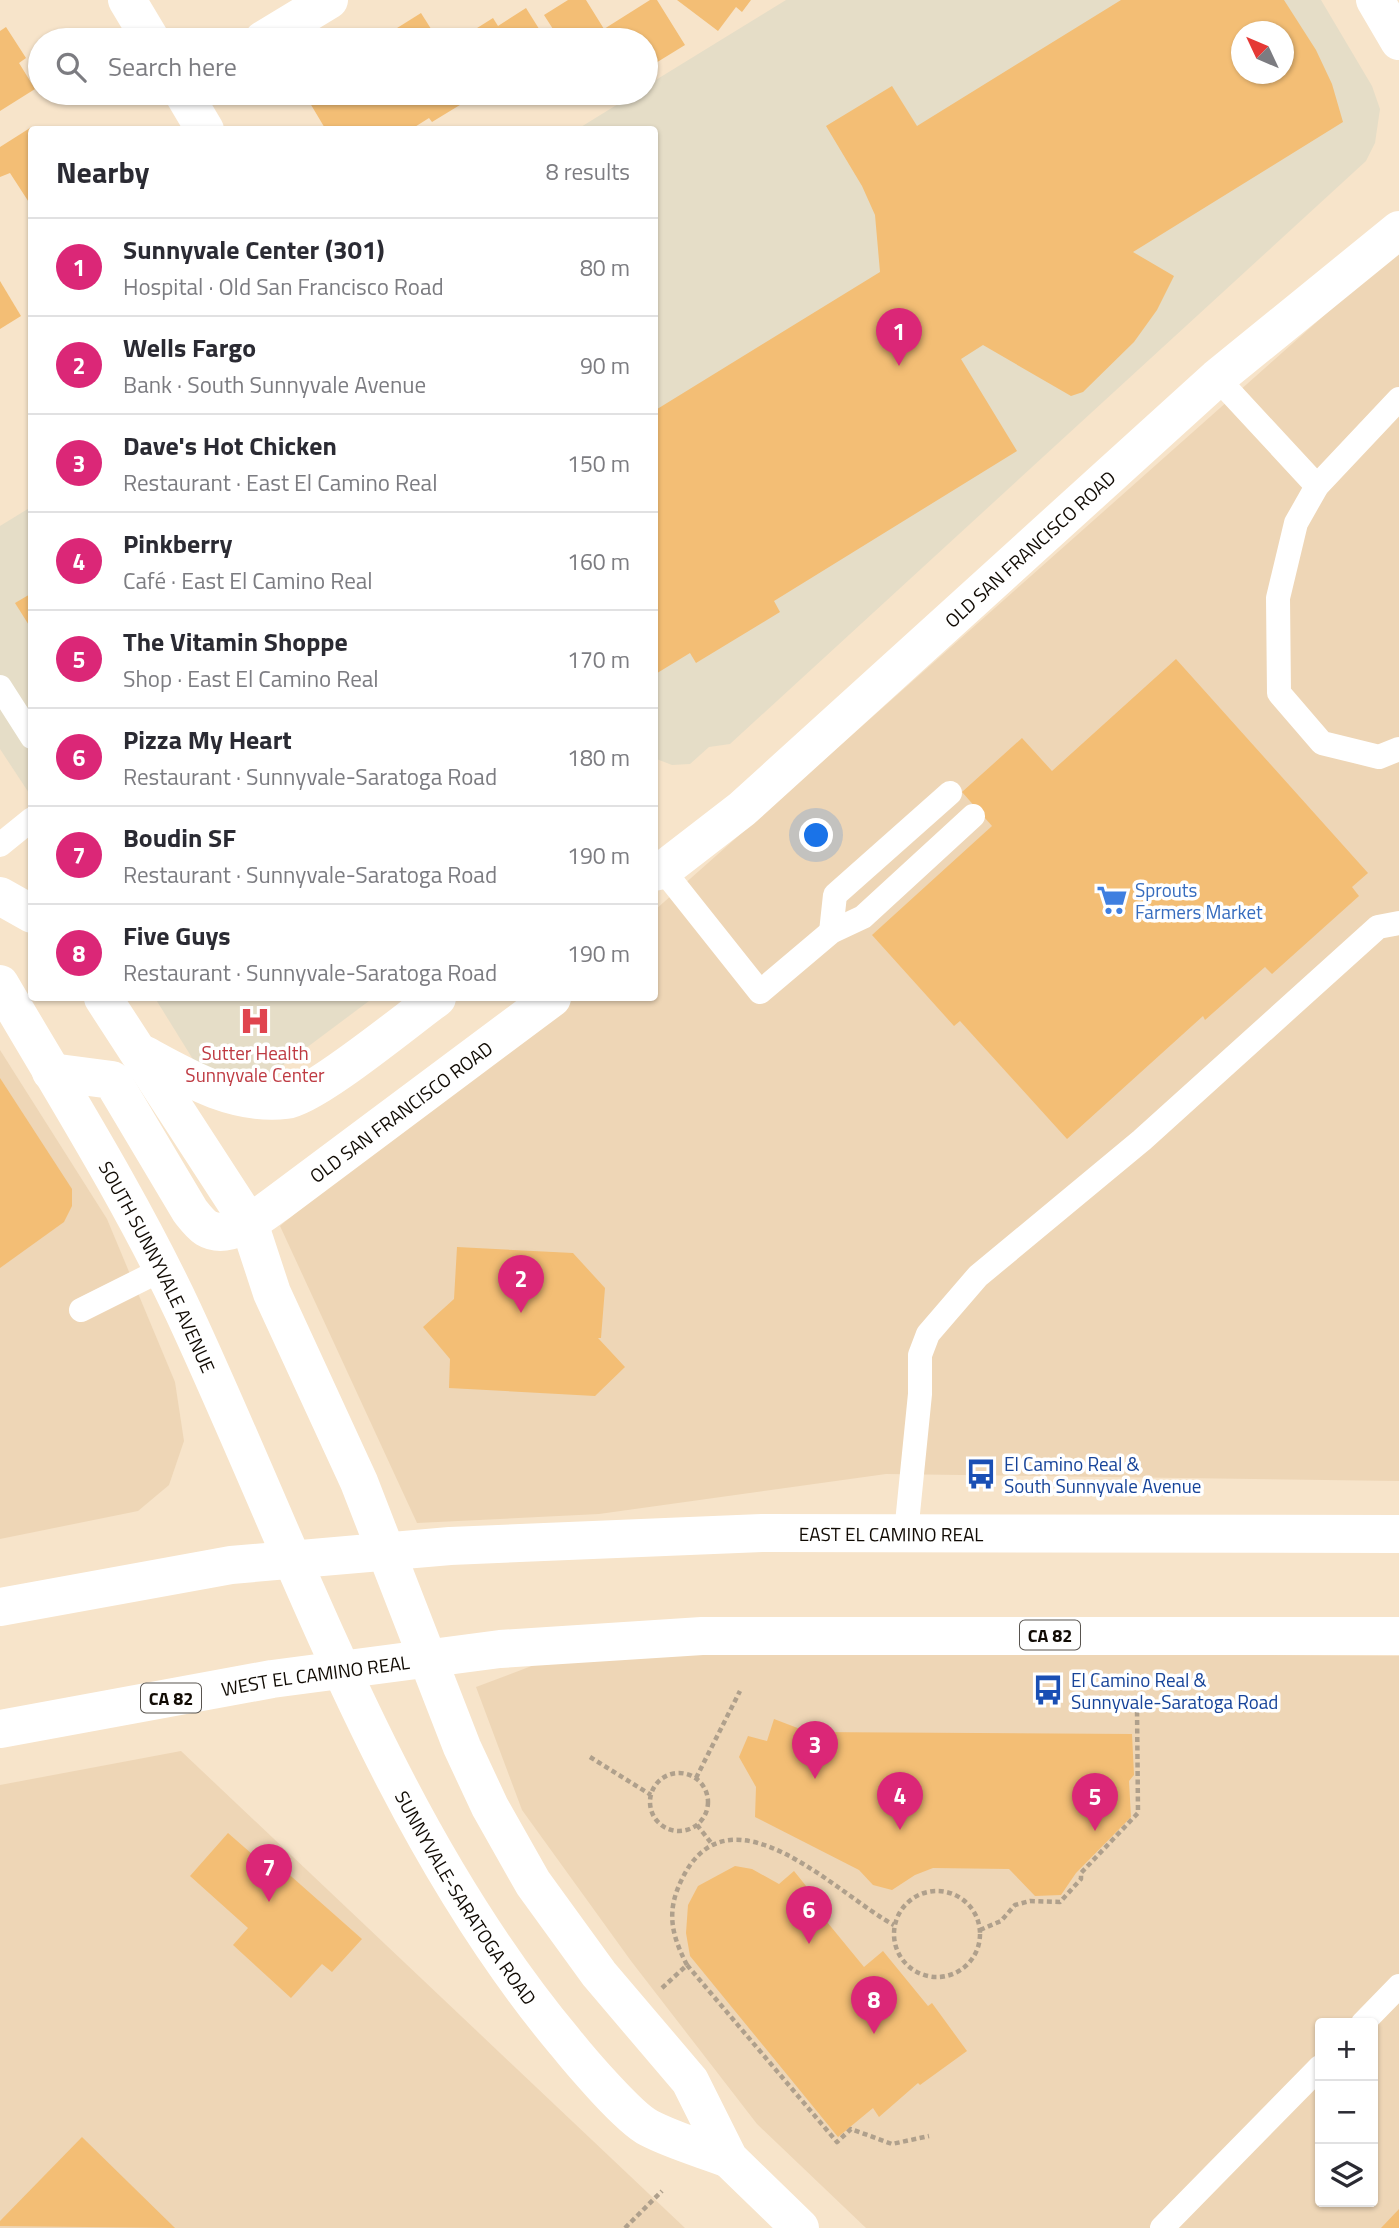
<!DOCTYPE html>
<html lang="en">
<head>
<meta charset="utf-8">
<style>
  :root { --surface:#fff; --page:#f7f7f7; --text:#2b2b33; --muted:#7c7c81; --line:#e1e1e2; --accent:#db2777 }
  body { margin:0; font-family:"Titillium Web",sans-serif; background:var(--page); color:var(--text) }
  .controls { position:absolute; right:21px; bottom:21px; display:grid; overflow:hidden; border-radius:7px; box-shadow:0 2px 5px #0004 }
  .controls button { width:63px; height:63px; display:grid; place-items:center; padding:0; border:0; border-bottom:2px solid var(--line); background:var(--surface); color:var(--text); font:35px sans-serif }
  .compass { position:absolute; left:1231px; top:21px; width:63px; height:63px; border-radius:50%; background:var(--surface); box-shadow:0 2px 5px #0004; rotate:314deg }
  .you { position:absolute; left:817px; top:836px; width:24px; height:24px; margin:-18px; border:5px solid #fff; border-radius:50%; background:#1a73e8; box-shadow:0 0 0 10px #1a73e833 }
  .badge { display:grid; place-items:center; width:46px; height:46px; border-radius:50%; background:var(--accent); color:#fff; font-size:23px; font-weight:700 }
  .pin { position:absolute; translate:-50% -58px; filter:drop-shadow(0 2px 4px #0008) }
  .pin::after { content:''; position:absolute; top:37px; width:24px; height:21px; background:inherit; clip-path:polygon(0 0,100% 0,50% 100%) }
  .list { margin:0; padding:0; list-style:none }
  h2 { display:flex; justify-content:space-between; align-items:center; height:91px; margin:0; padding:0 28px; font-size:30px }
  h2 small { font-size:23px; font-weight:400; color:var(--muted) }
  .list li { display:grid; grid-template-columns:46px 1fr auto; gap:21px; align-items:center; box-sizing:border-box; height:98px; padding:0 28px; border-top:2px solid var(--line) }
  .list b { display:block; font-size:26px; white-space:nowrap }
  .list p { margin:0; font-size:23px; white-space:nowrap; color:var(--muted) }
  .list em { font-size:23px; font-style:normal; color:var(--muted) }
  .icon { flex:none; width:38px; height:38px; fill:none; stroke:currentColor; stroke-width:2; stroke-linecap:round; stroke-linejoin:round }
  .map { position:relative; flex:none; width:1399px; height:2228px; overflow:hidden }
  .search { position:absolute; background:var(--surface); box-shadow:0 2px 5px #0004; left:28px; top:28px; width:630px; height:77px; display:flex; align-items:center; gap:18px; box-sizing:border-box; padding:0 24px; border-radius:38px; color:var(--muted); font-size:26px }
  .panel { position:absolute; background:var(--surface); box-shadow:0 2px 5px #0004; left:28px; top:126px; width:630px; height:875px; border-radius:7px }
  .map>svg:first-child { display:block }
  .built { fill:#eed6b6; fill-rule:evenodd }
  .medical { fill:#e5ddc7; fill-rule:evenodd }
  .building { fill:#f3be75; fill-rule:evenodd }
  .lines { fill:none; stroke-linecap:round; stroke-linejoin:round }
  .path { stroke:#afa08c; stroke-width:4.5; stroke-dasharray:5 3.5; stroke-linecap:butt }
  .lane { stroke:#fff; stroke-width:24 }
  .street { stroke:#fff; stroke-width:38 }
  .secondary { stroke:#fff; stroke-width:38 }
  .primary { stroke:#fff; stroke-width:38 }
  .labels { text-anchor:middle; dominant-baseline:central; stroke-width:7; stroke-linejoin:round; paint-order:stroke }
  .shield { fill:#fff; stroke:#58544f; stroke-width:2 }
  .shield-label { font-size:18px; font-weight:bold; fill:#110b04 }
  .street-label { font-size:19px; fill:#110b04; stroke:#fff }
  .shop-label { font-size:19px; fill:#366cbe; stroke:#fff; text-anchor:start }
  .health-label { font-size:19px; fill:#be3a42; stroke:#fff }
  .transit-label { font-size:19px; fill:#164399; stroke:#fff; text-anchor:start }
</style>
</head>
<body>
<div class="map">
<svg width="1399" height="2228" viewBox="0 0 1399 2228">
  <rect width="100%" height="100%" fill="#f7e4ca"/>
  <g class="built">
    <polygon points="1399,249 1399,1481 886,1474 599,1514 417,1523 280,1226 551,998 654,998 655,910"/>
    <polygon points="0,1050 107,1219 175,1382 184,1441 169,1485 138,1511 0,1539"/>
    <path d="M 708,1650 L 1399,1656 L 1399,2228 L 866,2228 L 757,2124 L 631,1961 L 522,1810 L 476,1687 L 550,1659 ZM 1320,2023 L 1373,2023 L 1373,2202 L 1320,2202 Z"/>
    <polygon points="181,1751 685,2228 0,2228 0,1785"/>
  </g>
  <g class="medical">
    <path d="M 786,0 L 1321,0 L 1372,86 L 1380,109 L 1375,143 L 1366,161 L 730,744 L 709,747 L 690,764 L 672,765 L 654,758 L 654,130 L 576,130 L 636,93 L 646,93 L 646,86 ZM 1242,32 L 1284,32 L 1284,74 L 1242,74 Z"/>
    <polygon points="31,507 31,796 0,749 0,526"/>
    <polygon points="155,998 373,998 278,1069 255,1080 223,1079 194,1061"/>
  </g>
  <g class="building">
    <polygon points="568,0 586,0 604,29 650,0 657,0 685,45 646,69 646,40 560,40 544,15"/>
    <polygon points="677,0 751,0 742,12 736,7 718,31"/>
    <path d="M 1121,0 L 1284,0 L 1316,50 L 1332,84 L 1343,122 L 1133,252 L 1174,276 L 1157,310 L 1134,342 L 1083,392 L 1071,396 L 983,345 L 961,359 L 1017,451 L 774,601 L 780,612 L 696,663 L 690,653 L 654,675 L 654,411 L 880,272 L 875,215 L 862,186 L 826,126 L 892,86 L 917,126 ZM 1242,32 L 1284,32 L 1284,74 L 1242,74 Z"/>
    <polygon points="526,8 546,40 469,40 466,35 493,18 498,26"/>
    <polygon points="421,13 438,40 378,40"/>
    <polygon points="6,27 26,58 19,63 35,89 0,111 0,31"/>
    <polygon points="304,93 470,93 473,97 432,122 429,118 410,130 326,130"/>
    <polygon points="30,128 32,129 32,207 10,173 0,177 0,147"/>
    <polygon points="0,281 21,316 0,329"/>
    <polygon points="32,593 32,630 15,603"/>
    <polygon points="1176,659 1368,873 1352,887 1359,896 1272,974 1265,967 1205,1020 1203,1016 1067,1139 960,1021 954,1026 872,935 992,826 962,792 1022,738 1052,771"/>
    <polygon points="0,1078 72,1189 72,1206 64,1222 0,1268"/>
    <polygon points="457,1247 573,1253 605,1288 601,1338 598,1338 625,1367 595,1396 449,1388 450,1359 423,1327 454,1299"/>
    <polygon points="774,1719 808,1732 1132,1734 1134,1775 1129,1781 1131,1817 1076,1873 1061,1895 1035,1896 1009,1869 933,1868 915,1875 892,1890 873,1885 859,1870 755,1817 756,1787 739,1757 748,1736 767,1741"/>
    <polygon points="228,1833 269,1869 275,1862 362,1939 332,1972 322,1964 291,1998 233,1945 248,1928 190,1876"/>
    <polygon points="735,1866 752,1869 779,1884 794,1871 823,1907 818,1911 864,1967 883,1951 928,2006 932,2003 967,2051 920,2085 918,2083 879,2117 873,2108 838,2137 690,1956 686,1933 688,1905 698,1886"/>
    <polygon points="82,2137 175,2228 0,2226 0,2221"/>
    <polygon points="1399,2209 1399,2228 1381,2228"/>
  </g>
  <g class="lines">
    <g class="path">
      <polyline points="590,1757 651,1795"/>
      <circle cx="679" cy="1802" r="29"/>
      <polyline points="696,1778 740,1691"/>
      <polyline points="697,1825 712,1844"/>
      <circle cx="937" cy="1934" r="43"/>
      <polyline points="980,1930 1001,1921 1015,1905 1030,1901 1060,1902 1081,1879 1081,1873 1138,1813 1137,1708"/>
      <path d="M 687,1965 C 671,1934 666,1911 682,1879 C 730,1780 839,1896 894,1925"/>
      <polyline points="662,1988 687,1965 837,2142 851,2129 892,2144 929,2136"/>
      <polyline points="625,2228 662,2191"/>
    </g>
    <g class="lane">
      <polyline points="1217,378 1317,486"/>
      <polyline points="1399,399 1317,486 1296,523 1278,598 1279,693 1322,743 1379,757 1399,749"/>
      <polyline points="0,687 32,737"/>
      <polyline points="0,845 32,819"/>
      <polyline points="663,870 760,992 831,932 863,917 973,816"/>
      <polyline points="831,932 835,895 950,793"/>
      <polyline points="81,1310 163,1269"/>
      <polyline points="906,1533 920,1394 920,1355 928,1334 978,1276 1142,1140 1378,927 1399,923"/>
      <polyline points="1363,2023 1399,1986"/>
      <polyline points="1162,2228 1320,2067"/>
    </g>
    <g class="street">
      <polyline points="127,0 151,40"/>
      <polyline points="1375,0 1399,41"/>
      <polyline points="263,40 329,0"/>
      <polyline points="183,93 205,130"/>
    </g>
    <g class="secondary">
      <path id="s1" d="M 654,872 L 663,870 L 742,809 L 1217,378 L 1399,230"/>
      <polyline points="0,896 32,914"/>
      <path id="s2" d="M 0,984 C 63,1092 130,1198 183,1311 C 298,1558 389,1832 565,2042 C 581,2062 629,2118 649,2128 C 674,2141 703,2149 729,2159"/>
      <polyline points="103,998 249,1223 272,1293 359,1482 462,1747 490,1807 533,1883 599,1974 690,2081 729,2159 800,2228"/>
      <path d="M 145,1055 C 187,1078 235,1106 286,1100 C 314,1097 409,1018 437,998"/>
      <path id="s3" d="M 51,1072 L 112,1080 L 190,1211 C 194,1216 200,1224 206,1228 C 229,1242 261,1215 279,1202 L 552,998"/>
    </g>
    <g class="primary">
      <path id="s4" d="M 0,1607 L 231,1565 L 450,1546 L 762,1533 L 1399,1534"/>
      <path id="s5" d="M 0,1729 L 272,1679 L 500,1649 L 702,1636 L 1399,1636"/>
    </g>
  </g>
  <defs>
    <g id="supermarket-bare" transform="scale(2.415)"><path d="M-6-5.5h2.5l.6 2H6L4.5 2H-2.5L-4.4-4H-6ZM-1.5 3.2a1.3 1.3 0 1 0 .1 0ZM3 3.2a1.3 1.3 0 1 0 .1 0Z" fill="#3f7fe0" stroke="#fff" stroke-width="2.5" paint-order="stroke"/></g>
    <g id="hospital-bare" transform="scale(2.415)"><path d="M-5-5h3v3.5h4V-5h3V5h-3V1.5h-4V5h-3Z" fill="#e0444e" stroke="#fff" stroke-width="2.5" paint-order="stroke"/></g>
    <g id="bus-bare" transform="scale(2.415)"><path d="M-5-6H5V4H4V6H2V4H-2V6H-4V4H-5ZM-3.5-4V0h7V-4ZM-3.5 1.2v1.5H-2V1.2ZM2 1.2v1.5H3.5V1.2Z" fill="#1a4fb4" stroke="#fff" stroke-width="2.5" paint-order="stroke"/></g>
  </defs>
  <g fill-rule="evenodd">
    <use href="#supermarket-bare" x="1112" y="900"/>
    <use href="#hospital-bare" x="255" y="1021"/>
    <use href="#bus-bare" x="981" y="1474"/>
    <use href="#bus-bare" x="1048" y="1690"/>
  </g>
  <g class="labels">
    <g class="shield">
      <rect x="1020" y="1620.5" width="60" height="29" rx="5"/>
      <rect x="141" y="1683.5" width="60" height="29" rx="5"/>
    </g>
    <g class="shield-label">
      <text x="1050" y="1635">CA 82</text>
      <text x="171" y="1698">CA 82</text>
    </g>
    <g class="street-label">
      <text stroke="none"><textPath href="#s1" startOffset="497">OLD SAN FRANCISCO ROAD</textPath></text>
      <text stroke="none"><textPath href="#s3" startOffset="471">OLD SAN FRANCISCO ROAD</textPath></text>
      <text stroke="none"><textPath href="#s2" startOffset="324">SOUTH SUNNYVALE AVENUE</textPath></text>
      <text stroke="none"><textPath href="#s4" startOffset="896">EAST EL CAMINO REAL</textPath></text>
      <text stroke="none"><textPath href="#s5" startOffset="320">WEST EL CAMINO REAL</textPath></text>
      <text stroke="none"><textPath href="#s2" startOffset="1027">SUNNYVALE-SARATOGA ROAD</textPath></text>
    </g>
    <g class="shop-label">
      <text x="1135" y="889">Sprouts<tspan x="1135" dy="22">Farmers Market</tspan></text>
    </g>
    <g class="health-label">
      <text x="255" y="1052">Sutter Health<tspan x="255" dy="22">Sunnyvale Center</tspan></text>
    </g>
    <g class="transit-label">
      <text x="1004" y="1463">El Camino Real &amp;<tspan x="1004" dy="22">South Sunnyvale Avenue</tspan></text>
      <text x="1071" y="1679">El Camino Real &amp;<tspan x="1071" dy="22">Sunnyvale-Saratoga Road</tspan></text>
    </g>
  </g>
</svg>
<div class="controls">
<button>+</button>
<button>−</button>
<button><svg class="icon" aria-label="layers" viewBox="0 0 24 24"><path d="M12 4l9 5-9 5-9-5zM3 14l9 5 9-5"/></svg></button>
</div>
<svg class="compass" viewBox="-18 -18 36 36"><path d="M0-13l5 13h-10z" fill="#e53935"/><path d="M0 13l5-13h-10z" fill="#7c7c81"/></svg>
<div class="you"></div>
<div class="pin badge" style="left:899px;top:366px">1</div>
<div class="pin badge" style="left:521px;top:1313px">2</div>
<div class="pin badge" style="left:815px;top:1779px">3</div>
<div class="pin badge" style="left:900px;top:1830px">4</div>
<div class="pin badge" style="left:1095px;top:1831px">5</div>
<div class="pin badge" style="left:809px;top:1944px">6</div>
<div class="pin badge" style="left:269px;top:1902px">7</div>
<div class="pin badge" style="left:874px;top:2034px">8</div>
<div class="search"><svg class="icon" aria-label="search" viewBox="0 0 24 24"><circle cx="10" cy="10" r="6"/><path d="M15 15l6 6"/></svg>Search here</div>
<section class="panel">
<h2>Nearby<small>8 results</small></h2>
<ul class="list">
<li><span class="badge">1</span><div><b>Sunnyvale Center (301)</b><p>Hospital · Old San Francisco Road</p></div><em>80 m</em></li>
<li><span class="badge">2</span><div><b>Wells Fargo</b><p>Bank · South Sunnyvale Avenue</p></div><em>90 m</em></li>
<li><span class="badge">3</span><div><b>Dave's Hot Chicken</b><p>Restaurant · East El Camino Real</p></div><em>150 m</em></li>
<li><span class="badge">4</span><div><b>Pinkberry</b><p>Café · East El Camino Real</p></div><em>160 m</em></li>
<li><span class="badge">5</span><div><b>The Vitamin Shoppe</b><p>Shop · East El Camino Real</p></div><em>170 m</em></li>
<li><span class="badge">6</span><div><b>Pizza My Heart</b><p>Restaurant · Sunnyvale-Saratoga Road</p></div><em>180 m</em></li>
<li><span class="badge">7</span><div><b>Boudin SF</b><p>Restaurant · Sunnyvale-Saratoga Road</p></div><em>190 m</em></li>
<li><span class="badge">8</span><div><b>Five Guys</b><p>Restaurant · Sunnyvale-Saratoga Road</p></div><em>190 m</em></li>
</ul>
</section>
</div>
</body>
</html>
